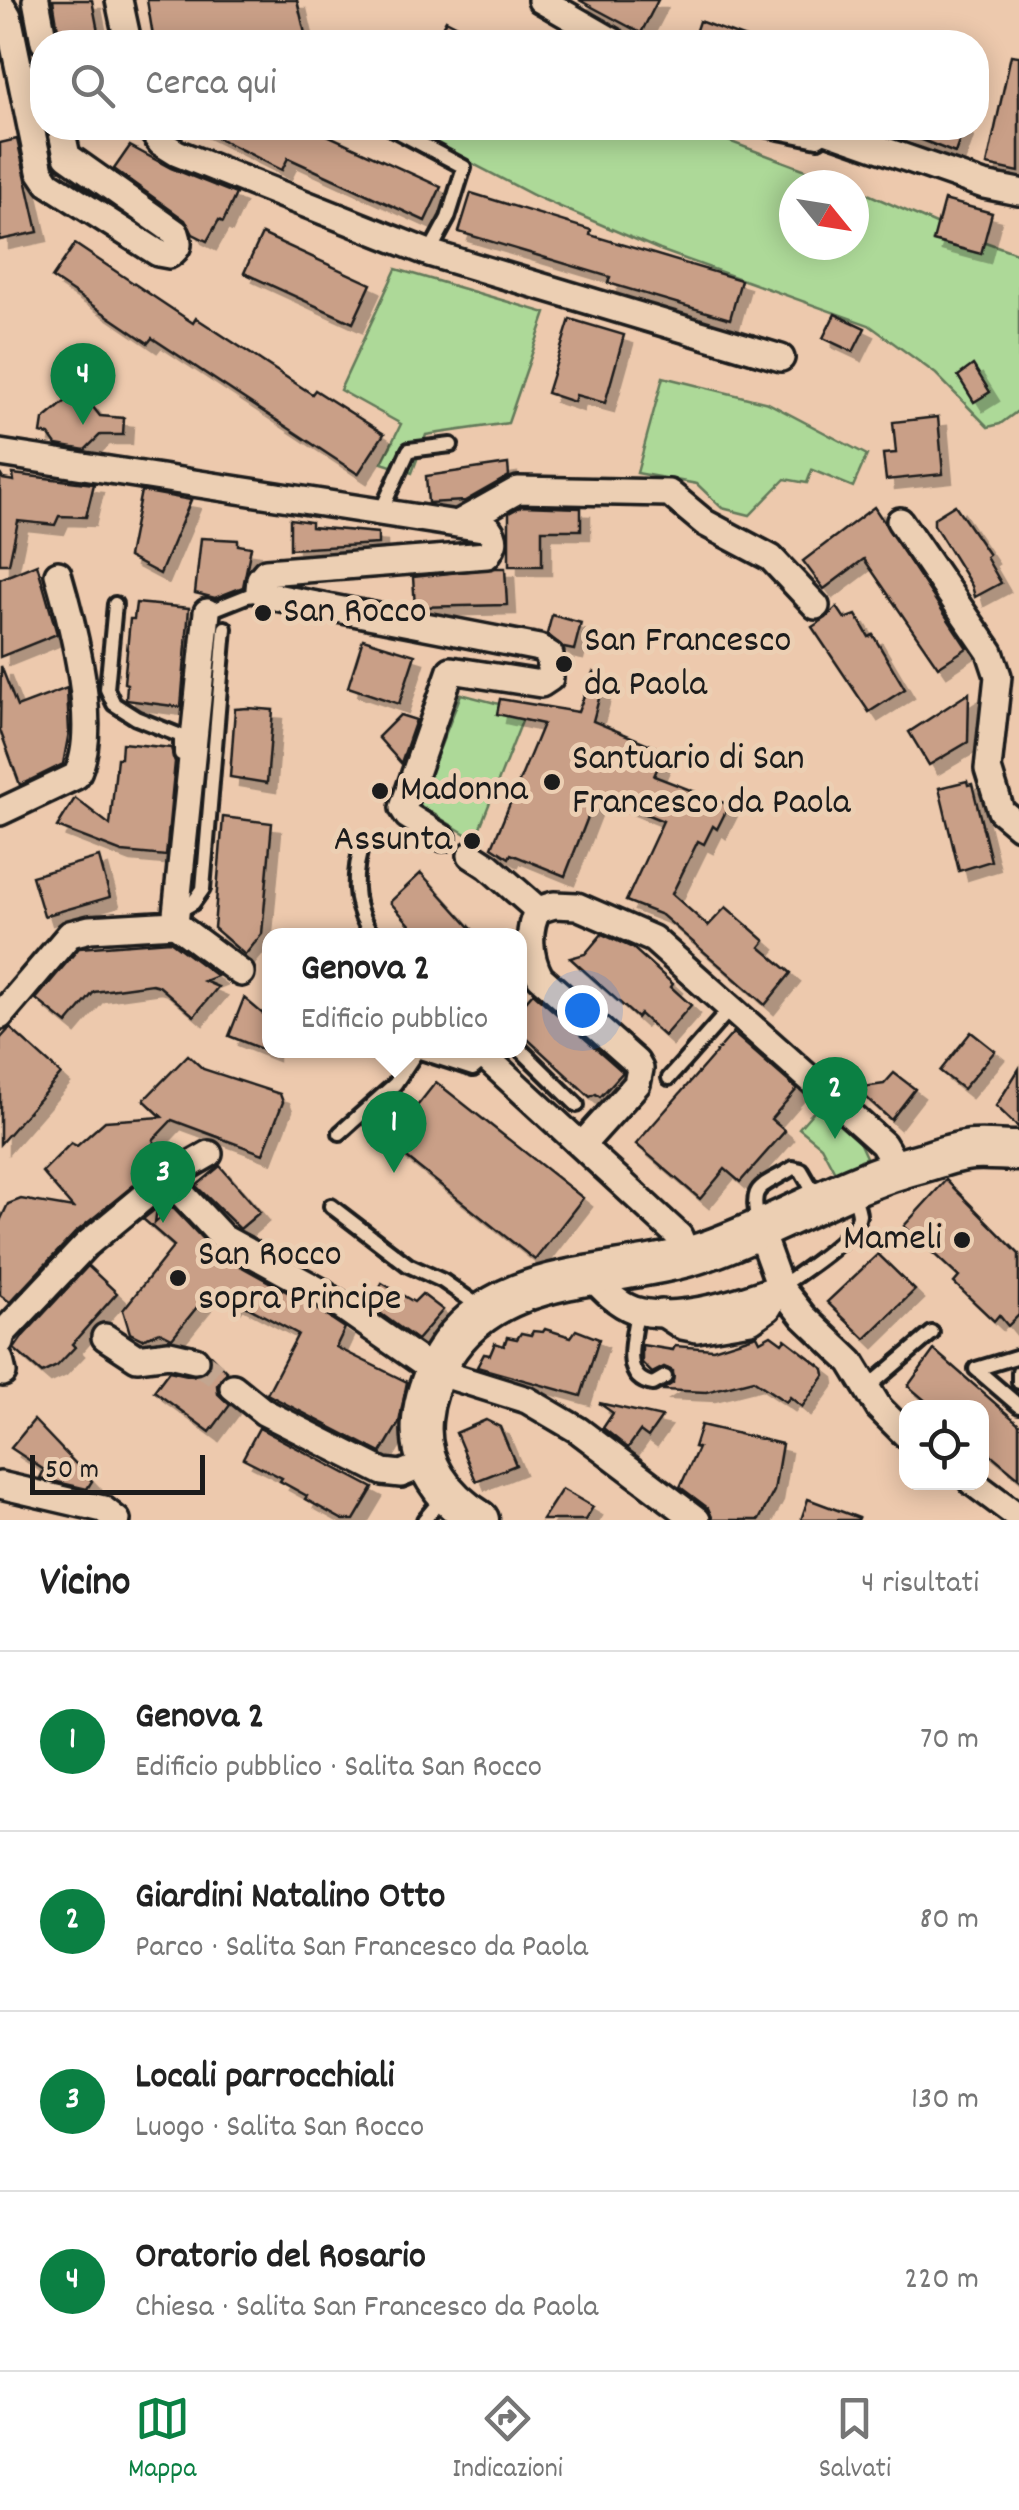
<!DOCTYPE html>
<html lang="it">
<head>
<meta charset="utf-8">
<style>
  :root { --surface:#fff; --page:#f6f6f6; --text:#222; --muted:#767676; --line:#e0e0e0; --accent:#0b8043 }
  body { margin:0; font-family:Dekko,sans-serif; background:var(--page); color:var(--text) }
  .controls { position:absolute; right:30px; bottom:30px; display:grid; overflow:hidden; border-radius:20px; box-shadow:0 5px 25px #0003 }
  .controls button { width:90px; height:90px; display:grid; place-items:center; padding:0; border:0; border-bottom:2px solid var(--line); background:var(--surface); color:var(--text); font:50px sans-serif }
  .compass { position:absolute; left:779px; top:170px; width:90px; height:90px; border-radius:50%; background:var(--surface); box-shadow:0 5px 25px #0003; rotate:120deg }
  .scale { position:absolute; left:30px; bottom:25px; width:175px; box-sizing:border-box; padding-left:10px; border:5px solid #1c1c1c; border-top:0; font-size:28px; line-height:35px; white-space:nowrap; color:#1c1c1c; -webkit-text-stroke:8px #eccfb3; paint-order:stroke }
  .you { position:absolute; left:582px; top:1010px; width:35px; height:35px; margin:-25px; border:8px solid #fff; border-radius:50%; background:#1a73e8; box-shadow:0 0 0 15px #1a73e833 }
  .badge { display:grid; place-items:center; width:65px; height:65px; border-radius:50%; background:var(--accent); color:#fff; font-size:32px; font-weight:700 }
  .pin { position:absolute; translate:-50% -82px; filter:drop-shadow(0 2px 5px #0008) }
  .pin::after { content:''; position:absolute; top:52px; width:35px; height:30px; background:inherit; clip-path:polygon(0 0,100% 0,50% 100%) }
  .popup { position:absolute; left:262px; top:928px; width:265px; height:130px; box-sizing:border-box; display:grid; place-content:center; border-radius:20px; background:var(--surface); filter:drop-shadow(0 2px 8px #0005); font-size:32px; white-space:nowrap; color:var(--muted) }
  .popup b { font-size:38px; color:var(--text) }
  .popup::after { content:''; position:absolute; left:50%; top:100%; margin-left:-20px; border:20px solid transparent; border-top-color:var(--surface) }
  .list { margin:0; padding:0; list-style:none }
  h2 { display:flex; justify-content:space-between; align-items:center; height:130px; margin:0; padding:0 40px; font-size:42px }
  h2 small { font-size:32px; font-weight:400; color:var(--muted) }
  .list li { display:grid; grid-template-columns:65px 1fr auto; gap:30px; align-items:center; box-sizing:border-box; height:180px; padding:0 40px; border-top:2px solid var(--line) }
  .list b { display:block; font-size:38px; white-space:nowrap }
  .list p { margin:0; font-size:32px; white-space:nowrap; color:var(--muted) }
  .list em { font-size:32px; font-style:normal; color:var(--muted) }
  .icon { flex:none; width:55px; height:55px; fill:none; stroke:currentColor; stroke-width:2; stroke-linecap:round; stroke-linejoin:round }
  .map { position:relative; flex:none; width:1019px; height:1520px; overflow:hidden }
  .search { position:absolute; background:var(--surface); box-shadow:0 5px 25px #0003; left:30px; right:30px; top:30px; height:110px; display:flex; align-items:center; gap:25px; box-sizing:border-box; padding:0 35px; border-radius:40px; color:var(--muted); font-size:38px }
  .sheet { height:850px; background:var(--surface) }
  nav { display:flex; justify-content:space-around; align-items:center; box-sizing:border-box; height:140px; border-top:2px solid var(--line); background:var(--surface); font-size:28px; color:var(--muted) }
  nav a { display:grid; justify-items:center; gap:5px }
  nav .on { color:var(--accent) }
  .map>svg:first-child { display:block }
  .green { fill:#add998; stroke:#647a5a; stroke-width:2.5 }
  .building { fill:#c99f87; stroke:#1c1c1c; stroke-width:2.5; filter:url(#shadow) }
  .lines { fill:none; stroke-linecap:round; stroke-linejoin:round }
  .street-tunnel { stroke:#c3a690; stroke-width:25; stroke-dasharray:25 12; stroke-linecap:butt }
  .lane-casing { stroke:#1c1c1c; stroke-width:20 }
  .street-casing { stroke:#1c1c1c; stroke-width:32 }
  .secondary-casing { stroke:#1c1c1c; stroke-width:45 }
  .lane { stroke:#eccfb3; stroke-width:12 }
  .street { stroke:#eccfb3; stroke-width:25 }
  .secondary { stroke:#eccfb3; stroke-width:38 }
  .poi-dot { fill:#1c1c1c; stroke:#eccfb3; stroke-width:4 }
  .labels { text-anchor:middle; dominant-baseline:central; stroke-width:10; stroke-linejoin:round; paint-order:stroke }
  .poi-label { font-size:38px; fill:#1c1c1c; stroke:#eccfb3; text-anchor:start }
</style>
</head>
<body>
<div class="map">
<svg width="1019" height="1520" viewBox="0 0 1019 1520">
  <defs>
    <filter id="shadow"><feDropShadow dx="9" dy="9" stdDeviation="0" flood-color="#0004"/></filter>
  </defs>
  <rect width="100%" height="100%" fill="#edc9ad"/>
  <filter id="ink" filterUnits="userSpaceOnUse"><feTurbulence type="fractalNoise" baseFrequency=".01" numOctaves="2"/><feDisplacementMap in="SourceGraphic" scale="20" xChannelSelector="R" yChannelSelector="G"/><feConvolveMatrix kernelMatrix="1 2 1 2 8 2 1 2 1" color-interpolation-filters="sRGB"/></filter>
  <g filter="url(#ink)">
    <g class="green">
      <polygon points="404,128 694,128 846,185 794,185 794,245 854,245 854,188 943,227 1019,254 1019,410 1000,424 988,427 936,374 869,325 660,250 535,196"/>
      <polygon points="396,269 546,313 508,423 426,435 412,473 382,463 401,424 340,390"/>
      <polygon points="663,377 768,403 867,455 853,487 812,470 807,483 785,479 750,515 722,508 697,484 637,473"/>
      <polygon points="461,694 526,711 475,840 418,804"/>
      <polygon points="822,1102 854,1131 866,1157 836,1174 821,1146 799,1128"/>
    </g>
    <g class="building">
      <polygon points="53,0 92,0 100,42 60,42"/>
      <polygon points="147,0 297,0 307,42 154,42"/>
      <polygon points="579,0 658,0 641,33"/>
      <polygon points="446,20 489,42 434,42"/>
      <polygon points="699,21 751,40 750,42 692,42"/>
      <polygon points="1011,55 1019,56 1019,172 987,165"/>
      <polygon points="198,128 312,128 441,187 425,221 288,158 282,170"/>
      <polygon points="892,128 964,128 955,153"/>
      <polygon points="17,139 38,232 0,240 0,143"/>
      <polygon points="130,146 171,168 236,194 223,222 219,220 207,241 193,234 185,220 114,169"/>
      <polygon points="471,193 591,230 590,235 741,280 730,319 608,283 610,277 459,232"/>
      <polygon points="944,200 992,213 981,254 933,241"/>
      <polygon points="262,234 371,284 353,323 244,273"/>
      <polygon points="75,244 193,323 196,318 312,394 315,390 384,434 358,474 152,338 148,343 52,278"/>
      <polygon points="835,314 865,328 853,352 823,338"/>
      <polygon points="570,319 624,335 605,403 576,395 574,402 547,393"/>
      <polygon points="973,365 990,392 974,402 958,376"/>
      <polygon points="78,399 89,402 100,416 124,418 123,435 100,435 85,450 56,445 49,435 41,433 43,420 66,401"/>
      <polygon points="938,417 943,474 886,480 883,454 896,453 893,422"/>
      <polygon points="508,464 509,476 465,501 428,503 426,476"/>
      <polygon points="0,474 3,479 14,481 13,474 94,484 86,517 59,516 55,525 18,521 9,564 0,564"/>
      <polygon points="141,491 191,500 160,574 128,557"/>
      <polygon points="955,505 989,555 986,557 1001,583 975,597 972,586 934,525 934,518"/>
      <polygon points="522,506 581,508 581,530 542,530 542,566 509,566 509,513"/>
      <polygon points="874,507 967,648 938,667 864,559 824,589 803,561"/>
      <polygon points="290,519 311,522 311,527 378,533 378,544 290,549"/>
      <polygon points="201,538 238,540 238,545 251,547 243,587 215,598 195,593"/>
      <polygon points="37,564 57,634 0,657 0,579"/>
      <polygon points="496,568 505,568 507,605 415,607 413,577"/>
      <polygon points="136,603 189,608 181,707 126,700 127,684 124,683 130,619 134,619"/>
      <polygon points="837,607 845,619 856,615 869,637 873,635 905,689 869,712 812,627 826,618"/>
      <polygon points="552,615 581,623 574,650 564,648 547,634"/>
      <polygon points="363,639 415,655 399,704 348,687"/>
      <polygon points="1,666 17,707 67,688 69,732 63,764 20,785 0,730"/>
      <polygon points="593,672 605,676 593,721 665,751 654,776 729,805 717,829 713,826 704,844 698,841 672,894 708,926 726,907 765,941 760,947 791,973 765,1005 662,915 626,901 663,821 597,794 565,876 511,854 509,858 492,847 543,724 497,714 500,699 578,712"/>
      <polygon points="969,693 968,742 929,765 909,732"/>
      <polygon points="248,708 273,710 267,783 230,777 235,709"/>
      <polygon points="400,715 416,720 401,763 378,737"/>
      <polygon points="122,743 171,748 175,762 166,856 122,852 57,827 75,798 110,825 117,758 121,758"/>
      <polygon points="967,781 968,785 972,784 991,861 959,871 939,788"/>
      <polygon points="223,817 272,823 262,934 245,955 214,928"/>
      <polygon points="99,857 110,897 44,916 32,876"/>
      <polygon points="421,873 450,905 478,936 420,936 390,902"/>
      <polygon points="602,934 633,948 673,984 671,987 691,1005 664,1036 640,1014 637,1018 570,958 585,954"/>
      <polygon points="170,941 217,976 204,981 218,987 194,1016 159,986 152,984 94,992 67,1024 36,999 79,948"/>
      <polygon points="533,993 623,1072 600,1097 596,1094 590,1097 519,1031 519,1009"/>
      <polygon points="244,998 269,1019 269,1052 229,1036"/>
      <polygon points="10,1028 61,1074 0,1144 0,1039"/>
      <polygon points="971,1032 995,1051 963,1089 940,1071"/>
      <polygon points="733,1033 797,1089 771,1119 785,1131 740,1182 725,1169 700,1199 636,1144"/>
      <polygon points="188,1055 203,1069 280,1094 283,1102 263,1154 172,1120 153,1140 162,1154 162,1162 75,1233 10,1302 0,1295 0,1221 8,1204 21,1199 73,1208 42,1172 71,1143 77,1146 105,1121 162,1117 144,1100"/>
      <polygon points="1019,1069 1019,1128 996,1106"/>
      <polygon points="894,1073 915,1089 891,1120 856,1088 884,1084"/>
      <polygon points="436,1082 583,1198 535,1260 388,1143"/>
      <polygon points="220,1166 260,1212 240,1229 196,1186"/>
      <polygon points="946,1180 1019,1254 1019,1315 1008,1326 999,1315 994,1321 954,1283 959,1277 904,1226"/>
      <polygon points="172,1207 215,1252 309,1304 345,1328 336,1347 407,1382 399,1423 381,1453 267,1394 298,1334 234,1300 232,1303 210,1291 172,1338 160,1332 142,1339 130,1333 123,1310 174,1246 143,1219 157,1208 155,1223"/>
      <polygon points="878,1254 915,1290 865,1339 827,1302"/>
      <polygon points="88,1266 117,1293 72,1344 75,1347 57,1366 42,1373 14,1349 23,1336"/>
      <polygon points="382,1283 414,1302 422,1294 443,1310 417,1340 370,1306"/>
      <polygon points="545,1329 571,1337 576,1330 599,1339 581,1396 477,1367 484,1354 490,1355 495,1343 504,1346 507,1337 517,1339 521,1333 531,1335 533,1331 543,1332"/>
      <polygon points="757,1335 760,1341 771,1335 782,1343 785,1339 824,1369 825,1375 802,1407 790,1397 786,1402 753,1380 706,1392 662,1390 673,1383 673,1371 664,1367 652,1373 642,1363 642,1345 673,1350 675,1346 713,1349"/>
      <polygon points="934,1350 1019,1424 1019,1478 982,1447 982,1408 934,1408 908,1386"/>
      <polygon points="210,1355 227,1372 217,1385 218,1394 230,1405 210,1432 154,1391 169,1371 192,1376 206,1372"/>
      <polygon points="599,1403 662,1417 648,1437 640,1431 628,1448 603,1428 613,1413"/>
      <polygon points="34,1420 92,1481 87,1489 40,1478 44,1470 11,1448"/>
      <polygon points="486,1420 500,1427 516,1465 476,1481 456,1433"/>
      <polygon points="701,1425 782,1444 774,1491 759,1520 713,1520 708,1508 680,1487 698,1448 694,1447"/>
      <polygon points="259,1428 373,1488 354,1520 343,1520 305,1499 307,1496 280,1481 282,1478 243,1458"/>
      <polygon points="562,1489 593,1507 585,1520 542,1520"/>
      <polygon points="808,1499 859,1518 858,1520 801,1520"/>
    </g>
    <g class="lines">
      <polyline class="street-tunnel" points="195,1360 233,1387"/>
      <g class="lane-casing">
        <g id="lane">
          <polyline points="391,128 464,167 448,218 429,253"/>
          <polyline points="759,128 818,140 829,133"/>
          <polyline points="381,511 409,450 451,445"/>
          <polyline points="115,604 107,689 114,704 136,718 181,736 181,754"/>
          <polyline points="207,612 247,596 261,594"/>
          <path d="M 360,852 C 352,882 354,910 373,936"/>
          <polyline points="177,912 193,903 203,889 225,628"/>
          <polyline points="519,1048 577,1105"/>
          <polyline points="669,1078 729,1010"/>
          <polyline points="340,1133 395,1084 417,1051 473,1069 486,1058"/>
          <polyline points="331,1206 408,1265 443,1281 483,1309"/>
          <path d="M 759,1227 C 749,1183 758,1190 793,1168 L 801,1170 L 816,1196"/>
          <path d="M 780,1287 C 798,1274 856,1238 859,1215 C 859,1208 854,1198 852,1192"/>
          <path d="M 637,1311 C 634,1335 619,1379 653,1384 L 665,1377"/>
          <polyline points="1019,1356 976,1369 1019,1406"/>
          <polyline points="1019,1372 1019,1382"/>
          <polyline points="866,1389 932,1333"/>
          <polyline points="424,1520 444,1496"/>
        </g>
      </g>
      <g class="street-casing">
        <g id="street">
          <polyline points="36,0 44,42"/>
          <polyline points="119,0 128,42"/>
          <polyline points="541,0 614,42"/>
          <path d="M 0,3 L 8,16 L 40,171 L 48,183 L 158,253 L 169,255 C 179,248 180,244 176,233 L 67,156 L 61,128"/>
          <polyline points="150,128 161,143 177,153 429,253 781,358"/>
          <polyline points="820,128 984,185 1019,192"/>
          <path d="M 0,453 L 489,529 C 497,540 494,545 487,555 L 266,572 L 260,579 L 259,589 L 265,595 L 539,648 L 550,655 L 550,678 L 541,684 L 451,670 L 403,808 L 408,816 L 443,838"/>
          <polyline points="900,521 990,652 998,676 988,769 1001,811 1019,826"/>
          <polyline points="459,523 518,490 669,493 705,523 771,558 816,606"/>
          <path d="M 0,812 L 76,776 C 101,731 72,622 58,574"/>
          <polyline points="471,855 488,866 538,910 554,905 577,906 653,939 883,1144 898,1169"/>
          <path d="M 538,910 C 527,929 529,957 540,977 L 636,1062 L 640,1069 L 637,1084 L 582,1145"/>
          <polyline points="175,924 241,973"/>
          <polyline points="0,1016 70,934 90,929 175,924 207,612"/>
          <polyline points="478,1050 679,1236 687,1256"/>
          <polyline points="167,1178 209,1154"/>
          <polyline points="759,1229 780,1287 803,1316 851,1362 879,1408 906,1435"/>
          <path d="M 591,1276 C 603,1289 617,1304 634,1310 C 677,1323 740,1302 780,1287"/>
          <polyline points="662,1313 682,1326 697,1329 751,1320 768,1308 780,1287"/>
          <polyline points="105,1337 137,1358 169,1354 195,1360"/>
          <polyline points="0,1342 2,1334 86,1245 167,1178 223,1238 318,1290 434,1371 527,1400 578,1430 697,1520"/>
          <polyline points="0,1360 3,1373"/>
          <polyline points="233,1387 264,1412 383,1472 401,1474 428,1463"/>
          <polyline points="972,1482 1019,1517"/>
          <polyline points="0,1485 103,1509 117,1520"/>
        </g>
      </g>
      <g class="secondary-casing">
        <path id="secondary" d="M 479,1520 C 443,1498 418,1464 422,1420 C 424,1397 432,1376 443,1356 C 498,1265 615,1282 703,1252 C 777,1227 846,1182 921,1163 C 938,1158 956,1151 973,1150 C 988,1149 1004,1151 1019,1151"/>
      </g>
      <use href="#lane" class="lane"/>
      <use href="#street" class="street"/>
      <use href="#secondary" class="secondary"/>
    </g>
  </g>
  <g class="poi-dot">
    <circle cx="263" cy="613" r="10"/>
    <circle cx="564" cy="664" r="10"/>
    <circle cx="552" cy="782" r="10"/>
    <circle cx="380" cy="791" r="10"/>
    <circle cx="472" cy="841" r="10"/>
    <circle cx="962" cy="1240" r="10"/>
    <circle cx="178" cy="1278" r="10"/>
  </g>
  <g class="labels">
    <g class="poi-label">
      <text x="283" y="613">San Rocco</text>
      <text x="584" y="642">San Francesco<tspan x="584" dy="44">da Paola</tspan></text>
      <text x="572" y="760">Santuario di San<tspan x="572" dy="44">Francesco da Paola</tspan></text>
      <text x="400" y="791">Madonna</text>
      <text x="452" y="841" text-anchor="end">Assunta</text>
      <text x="942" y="1240" text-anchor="end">Mameli</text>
      <text x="198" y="1256">San Rocco<tspan x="198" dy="44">sopra Principe</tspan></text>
    </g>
  </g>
</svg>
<div class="controls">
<button><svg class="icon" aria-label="locate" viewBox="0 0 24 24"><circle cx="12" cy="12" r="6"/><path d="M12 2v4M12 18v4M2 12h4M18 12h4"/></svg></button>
</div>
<svg class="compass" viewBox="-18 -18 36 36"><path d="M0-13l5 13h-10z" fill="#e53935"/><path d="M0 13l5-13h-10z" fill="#767676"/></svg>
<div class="scale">50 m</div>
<div class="you"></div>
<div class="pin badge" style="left:394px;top:1173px">1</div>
<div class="popup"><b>Genova 2</b>Edificio pubblico</div>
<div class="pin badge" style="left:835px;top:1139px">2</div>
<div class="pin badge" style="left:163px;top:1223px">3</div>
<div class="pin badge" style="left:83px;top:425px">4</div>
<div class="search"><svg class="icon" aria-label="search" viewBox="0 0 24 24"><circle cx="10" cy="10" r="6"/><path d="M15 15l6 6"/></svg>Cerca qui</div>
</div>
<section class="sheet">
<h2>Vicino<small>4 risultati</small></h2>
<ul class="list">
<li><span class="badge">1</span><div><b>Genova 2</b><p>Edificio pubblico · Salita San Rocco</p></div><em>70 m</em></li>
<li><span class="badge">2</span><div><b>Giardini Natalino Otto</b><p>Parco · Salita San Francesco da Paola</p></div><em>80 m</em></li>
<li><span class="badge">3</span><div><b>Locali parrocchiali</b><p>Luogo · Salita San Rocco</p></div><em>130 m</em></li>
<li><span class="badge">4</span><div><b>Oratorio del Rosario</b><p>Chiesa · Salita San Francesco da Paola</p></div><em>220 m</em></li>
</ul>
</section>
<nav>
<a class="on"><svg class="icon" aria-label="map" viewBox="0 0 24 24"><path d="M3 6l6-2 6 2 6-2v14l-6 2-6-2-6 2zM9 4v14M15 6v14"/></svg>Mappa</a>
<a><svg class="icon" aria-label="directions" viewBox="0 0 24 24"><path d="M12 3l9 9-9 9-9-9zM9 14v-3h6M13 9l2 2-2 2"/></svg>Indicazioni</a>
<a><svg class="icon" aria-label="saved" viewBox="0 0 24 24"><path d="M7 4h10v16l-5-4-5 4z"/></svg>Salvati</a>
</nav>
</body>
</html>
